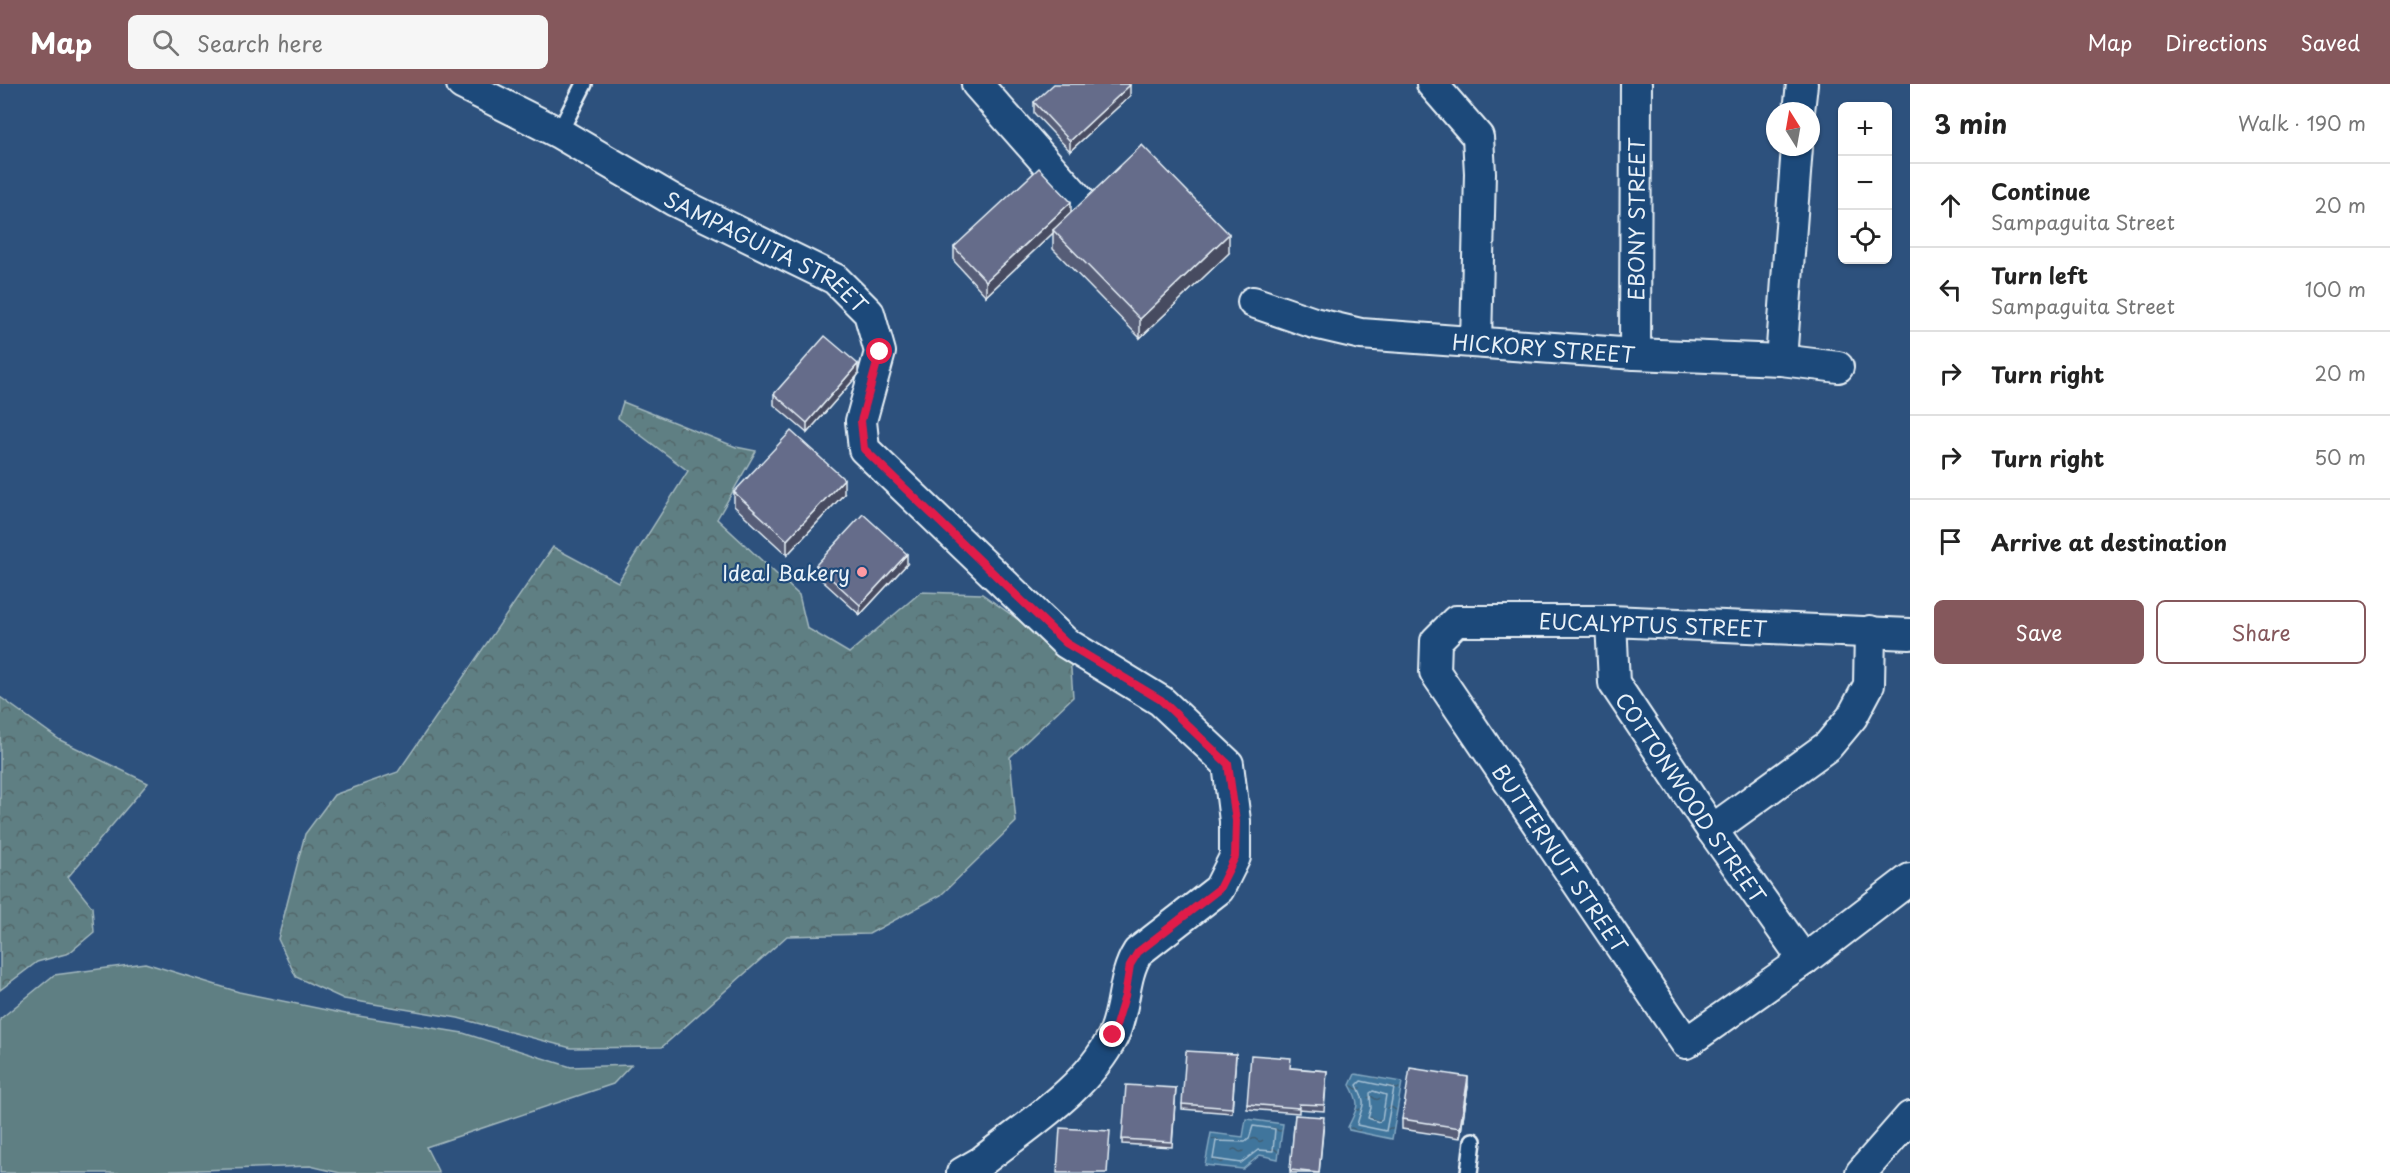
<!DOCTYPE html>
<html lang="en">
<head>
<meta charset="utf-8">
<style>
  :root { --surface:#fff; --page:#f6f6f6; --text:#222; --muted:#767676; --line:#e0e0e0; --accent:#85585c }
  body { margin:0; font-family:"Playpen Sans",sans-serif; background:var(--page); color:var(--text) }
  .controls { position:absolute; right:18px; top:18px; display:grid; overflow:hidden; border-radius:9px; box-shadow:0 2px 4px #0004 }
  .controls button { width:54px; height:54px; display:grid; place-items:center; padding:0; border:0; border-bottom:2px solid var(--line); background:var(--surface); color:var(--text); font:30px sans-serif }
  .compass { position:absolute; left:1766px; top:18px; width:54px; height:54px; border-radius:50%; background:var(--surface); box-shadow:0 2px 4px #0004; rotate:349deg }
  .stop { position:absolute; width:18px; height:18px; margin:-14px; border:4px solid #e11d48; border-radius:50%; background:#fff }
  .stop.end { background:#e11d48; border-color:#fff; box-shadow:0 2px 6px #0008 }
  .list { margin:0; padding:0; list-style:none }
  h2 { display:flex; justify-content:space-between; align-items:center; height:78px; margin:0; padding:0 24px; font-size:26px }
  h2 small { font-size:20px; font-weight:400; color:var(--muted) }
  .list li { display:grid; grid-template-columns:39px 1fr auto; gap:18px; align-items:center; box-sizing:border-box; height:84px; padding:0 24px; border-top:2px solid var(--line) }
  .list b { display:block; font-size:22px; white-space:nowrap }
  .list p { margin:0; font-size:20px; white-space:nowrap; color:var(--muted) }
  .list em { font-size:20px; font-style:normal; color:var(--muted) }
  .actions { display:flex; gap:12px; padding:18px 24px }
  .actions a { flex:1; padding:14px 0; border:2px solid var(--accent); border-radius:9px; text-align:center; font-size:21px; color:var(--accent) }
  .actions .main { background:var(--accent); color:#fff }
  .icon { flex:none; width:33px; height:33px; fill:none; stroke:currentColor; stroke-width:2; stroke-linecap:round; stroke-linejoin:round }
  .map { position:relative; flex:none; width:1910px; height:1089px; overflow:hidden }
  header { display:flex; align-items:center; gap:36px; box-sizing:border-box; height:84px; padding:0 30px; background:var(--accent); color:#fff }
  header strong { font-size:28px }
  nav { display:flex; gap:33px; margin-inline-start:auto; font-size:21px }
  .search { width:420px; height:54px; background:var(--page); display:flex; align-items:center; gap:15px; box-sizing:border-box; padding:0 21px; border-radius:9px; color:var(--muted); font-size:22px }
  main { display:flex }
  aside { flex:1; background:var(--surface) }
  .map>svg:first-child { display:block }
  .green { fill:#5e7f83; stroke:#a3b8be; stroke-width:1.5 }
  .forest { fill:url(#forest-crowns); stroke:#a3b8be; stroke-width:1.5 }
  .water { fill:url(#water-ripples); stroke:#83a7c1; stroke-width:1.5 }
  .lines { fill:none; stroke-linecap:round; stroke-linejoin:round }
  .shore { stroke:#a4bfd3; stroke-width:1.5 }
  .lane-casing { stroke:#e8f1f8; stroke-width:20 }
  .street-casing { stroke:#e8f1f8; stroke-width:34 }
  .lane { stroke:#1f4a7a; stroke-width:15 }
  .street { stroke:#1f4a7a; stroke-width:30 }
  .wall { fill:#575d77; stroke:#e8f1f8; stroke-width:1.5 }
  .shaded-wall { fill:#474c61; stroke:#e8f1f8; stroke-width:1.5 }
  .building { fill:#656c8a; stroke:#e8f1f8; stroke-width:1.5 }
  .route { stroke:#e11d48; stroke-width:8 }
  .poi-dot { fill:#ff9aa2; stroke:#1f4a7a; stroke-width:2 }
  .labels { text-anchor:middle; dominant-baseline:central; stroke-width:4.5; stroke-linejoin:round; paint-order:stroke }
  .street-label { font-size:21px; fill:#e8f1f8; stroke:#1f4a7a }
  .poi-label { font-size:21px; fill:#e8f1f8; stroke:#1f4a7a; text-anchor:end }
</style>
</head>
<body>
<header>
<strong>Map</strong>
<div class="search"><svg class="icon" aria-label="search" viewBox="0 0 24 24"><circle cx="10" cy="10" r="6"/><path d="M15 15l6 6"/></svg>Search here</div>
<nav><a>Map</a><a>Directions</a><a>Saved</a></nav>
</header>
<main>
<div class="map">
<svg width="1910" height="1089" viewBox="0 0 1910 1089">
  <defs>
    <pattern id="forest-crowns" width="20" height="18" patternUnits="userSpaceOnUse" patternTransform="scale(1.5)"><rect width="20" height="18" fill="#5e7f83"/><path d="M2 6a3 3 0 1 1 6 0M12 15a3 3 0 1 1 6 0" fill="none" stroke="#536669"/></pattern>
    <pattern id="water-ripples" width="26" height="14" patternUnits="userSpaceOnUse" patternTransform="scale(1.5)"><rect width="26" height="14" fill="#3f759c"/><path d="M2 4q2-2 4 0t4 0M15 11q2-2 4 0t4 0" fill="none" stroke="#425e73"/></pattern>
  </defs>
  <rect width="100%" height="100%" fill="#2d517d"/>
  <filter id="ink" filterUnits="userSpaceOnUse"><feTurbulence type="fractalNoise" baseFrequency=".0167" numOctaves="2"/><feDisplacementMap in="SourceGraphic" scale="12" xChannelSelector="R" yChannelSelector="G"/><feConvolveMatrix kernelMatrix="1 2 1 2 8 2 1 2 1" color-interpolation-filters="sRGB"/></filter>
  <g filter="url(#ink)">
    <polygon class="green" points="145,879 239,908 346,930 463,949 571,983 631,981 613,1000 426,1063 439,1089 340,1089 310,1082 119,1089 0,1089 0,935 54,891"/>
    <g class="forest">
      <polygon points="623,318 736,363 756,367 717,435 799,511 807,544 849,569 921,508 982,510 1070,572 1073,613 1010,673 1016,738 941,811 869,850 787,852 662,963 571,964 458,934 344,915 296,893 278,855 305,750 334,711 398,688 553,463 618,498 688,387 618,334"/>
      <polygon points="0,613 60,656 148,699 68,793 92,823 94,848 69,869 37,878 0,906"/>
    </g>
    <g class="water">
      <path d="M 1355,990 L 1402,998 L 1392,1055 L 1349,1046 L 1348,1043 C 1358,1023 1361,1021 1350,1001 Z"/>
      <polygon points="1246,1035 1283,1040 1278,1075 1260,1071 1243,1085 1205,1081 1211,1049 1243,1053"/>
    </g>
    <g class="lines">
      <g class="shore">
        <path d="M 1361,997 L 1394,1004 L 1386,1047 L 1357,1041 C 1362,1019 1368,1024 1357,1001 Z"/>
        <polygon points="1373,1007 1386,1011 1382,1036 1379,1038 1368,1034 1371,1024 1370,1009"/>
        <polygon points="1253,1042 1275,1045 1273,1067 1258,1066 1241,1079 1213,1075 1216,1057 1245,1058 1249,1055"/>
      </g>
      <g class="lane-casing">
        <g id="lane">
          <polyline points="559,49 584,0"/>
          <polyline points="1469,1089 1473,1057"/>
        </g>
      </g>
      <g class="street-casing">
        <g id="street">
          <path id="s1" d="M 462,0 L 559,49 L 675,117 L 835,195 L 869,229 L 880,268 L 861,337 L 864,365 L 1066,559 L 1161,617 L 1228,680 L 1235,737 L 1235,773 L 1219,805 L 1138,868 C 1122,893 1126,925 1113,952 C 1087,1005 1026,1042 981,1078 L 962,1089"/>
          <polyline points="977,0 1081,118"/>
          <polyline points="1432,0 1478,53 1480,89 1476,258"/>
          <polyline points="1799,27 1802,0"/>
          <path id="s2" d="M 1253,218 L 1314,239 L 1361,250 L 1635,270 L 1781,276 L 1838,283"/>
          <path id="s3" d="M 1635,270 L 1636,0"/>
          <polyline points="1781,276 1797,63"/>
          <path id="s4" d="M 1611,537 L 1614,599 L 1712,746 L 1804,876"/>
          <path id="s5" d="M 1910,550 L 1611,537 L 1456,537 L 1436,557 L 1435,588 L 1686,959 L 1804,876 L 1910,795"/>
          <polyline points="1712,746 1828,662 1852,633 1869,601 1870,547"/>
          <polyline points="1861,1089 1910,1033"/>
        </g>
      </g>
      <use href="#lane" class="lane"/>
      <use href="#street" class="street"/>
    </g>
    <g class="wall">
      <polygon points="1130,12 1070,67 1034,29 1034,18"/>
      <polygon points="1071,129 1229,169 1140,254 1053,165 1053,149 986,212 954,177 954,163"/>
      <polygon points="858,291 807,349 774,321 774,310"/>
      <polygon points="734,408 844,410 787,471 734,422"/>
      <polygon points="907,480 860,531 816,491 816,481"/>
      <polygon points="1236,970 1232,1029 1182,1025 1182,1020"/>
      <polygon points="1291,984 1327,987 1324,1027 1299,1025 1299,1029 1247,1025 1247,1020"/>
      <polygon points="1468,1003 1460,1054 1402,1045 1402,1035"/>
      <polygon points="1176,1004 1172,1063 1122,1060 1122,1055"/>
      <polygon points="1295,1031 1324,1038 1319,1089 1290,1089"/>
    </g>
    <g class="shaded-wall">
      <polygon points="1130,1 1130,12 1070,67 1070,57"/>
      <polygon points="1071,118 1071,133 1053,146 1053,149 986,212 986,197"/>
      <polygon points="1229,150 1229,169 1140,254 1140,235"/>
      <polygon points="858,280 858,291 807,349 807,339"/>
      <polygon points="844,395 844,410 787,471 787,456"/>
      <polygon points="907,470 907,480 860,531 860,521"/>
      <polygon points="1468,993 1468,1003 1460,1054 1460,1044"/>
    </g>
    <g class="building">
      <polygon points="1054,0 1128,0 1130,1 1070,57 1034,18"/>
      <polygon points="1142,61 1229,150 1140,235 1053,146"/>
      <polygon points="1039,84 1071,118 986,197 954,163"/>
      <polygon points="825,252 858,280 807,339 774,310"/>
      <polygon points="791,347 844,395 787,456 734,408"/>
      <polygon points="863,430 907,470 860,521 816,481"/>
      <polygon points="1186,967 1236,970 1232,1024 1182,1020"/>
      <polygon points="1251,971 1291,974 1290,984 1327,987 1324,1021 1299,1020 1299,1024 1247,1020"/>
      <polygon points="1410,984 1468,993 1460,1044 1402,1035"/>
      <polygon points="1126,1001 1176,1004 1172,1058 1122,1055"/>
      <polygon points="1295,1031 1324,1033 1319,1089 1290,1086"/>
      <polygon points="1060,1044 1110,1047 1107,1089 1057,1089"/>
    </g>
  </g>
  <g class="lines" filter="url(#ink)">
    <polyline class="route" points="880,268 861,337 864,365 1066,559 1161,616 1228,680 1236,737 1235,773 1219,805 1138,868 1130,881 1125,912 1113,951"/>
  </g>
  <circle class="poi-dot" cx="862" cy="488" r="6"/>
  <g class="labels">
    <g class="street-label">
      <text stroke="none"><textPath href="#s3" startOffset="135">EBONY STREET</textPath></text>
      <text stroke="none"><textPath href="#s1" startOffset="348">SAMPAGUITA STREET</textPath></text>
      <text stroke="none"><textPath href="#s2" startOffset="296">HICKORY STREET</textPath></text>
      <text transform="translate(1653 540) rotate(2)">EUCALYPTUS STREET</text>
      <text stroke="none"><textPath href="#s4" startOffset="200">COTTONWOOD STREET</textPath></text>
      <text stroke="none"><textPath href="#s5" startOffset="738">BUTTERNUT STREET</textPath></text>
    </g>
    <g class="poi-label">
      <text x="850" y="488">Ideal Bakery</text>
    </g>
  </g>
</svg>
<div class="controls">
<button>+</button>
<button>−</button>
<button><svg class="icon" aria-label="locate" viewBox="0 0 24 24"><circle cx="12" cy="12" r="6"/><path d="M12 2v4M12 18v4M2 12h4M18 12h4"/></svg></button>
</div>
<svg class="compass" viewBox="-18 -18 36 36"><path d="M0-13l5 13h-10z" fill="#e53935"/><path d="M0 13l5-13h-10z" fill="#767676"/></svg>
<div class="stop" style="left:880px;top:268px"></div>
<div class="stop end" style="left:1113px;top:951px"></div>
</div>
<aside>
<h2>3 min<small>Walk · 190 m</small></h2>
<ul class="list">
<li><svg class="icon" aria-label="ahead" viewBox="0 0 24 24"><path d="M12 20V5M6 11l6-6 6 6"/></svg><div><b>Continue</b><p>Sampaguita Street</p></div><em>20 m</em></li>
<li><svg class="icon" aria-label="left" viewBox="0 0 24 24"><path d="M17 20v-9H6M10 6l-5 5 5 5"/></svg><div><b>Turn left</b><p>Sampaguita Street</p></div><em>100 m</em></li>
<li><svg class="icon" aria-label="right" viewBox="0 0 24 24"><path d="M7 20v-9h11M14 6l5 5-5 5"/></svg><div><b>Turn right</b></div><em>20 m</em></li>
<li><svg class="icon" aria-label="right" viewBox="0 0 24 24"><path d="M7 20v-9h11M14 6l5 5-5 5"/></svg><div><b>Turn right</b></div><em>50 m</em></li>
<li><svg class="icon" aria-label="arrive" viewBox="0 0 24 24"><path d="M6 21V4h12l-3 4 3 4H6"/></svg><div><b>Arrive at destination</b></div></li>
</ul>
<div class="actions"><a class="main">Save</a><a>Share</a></div>
</aside>
</main>
</body>
</html>
